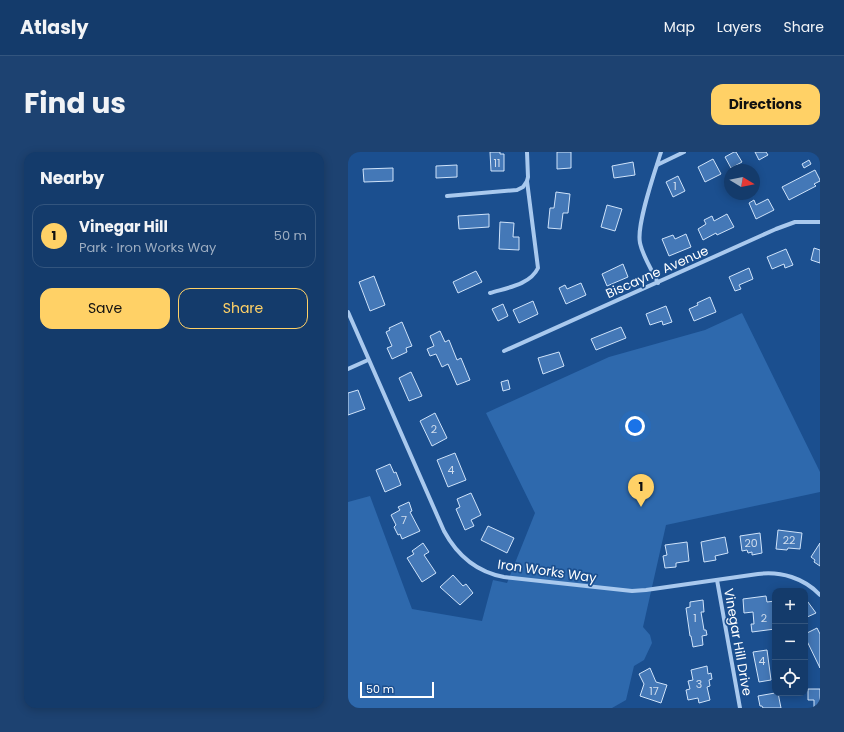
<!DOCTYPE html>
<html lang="en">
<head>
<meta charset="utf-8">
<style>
  :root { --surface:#143b6b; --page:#1d4271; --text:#f1f3f6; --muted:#9dadc1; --line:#33557e; --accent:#ffd166 }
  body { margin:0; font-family:Poppins,sans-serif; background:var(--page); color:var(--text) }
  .controls { position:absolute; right:12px; bottom:12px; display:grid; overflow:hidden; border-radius:8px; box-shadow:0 2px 10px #0003 }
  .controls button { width:36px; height:36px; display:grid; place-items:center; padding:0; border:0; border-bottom:1px solid var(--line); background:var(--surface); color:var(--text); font:20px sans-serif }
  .compass { position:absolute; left:376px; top:12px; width:36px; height:36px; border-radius:50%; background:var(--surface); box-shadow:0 2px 10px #0003; rotate:100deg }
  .scale { position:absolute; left:12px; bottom:10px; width:74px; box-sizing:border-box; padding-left:4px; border:2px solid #fff; border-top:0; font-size:11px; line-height:14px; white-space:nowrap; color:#fff; -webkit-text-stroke:3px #1b4f8f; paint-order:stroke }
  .you { position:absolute; left:287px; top:274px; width:14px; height:14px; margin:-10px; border:3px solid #fff; border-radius:50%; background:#1a73e8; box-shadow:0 0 0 6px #1a73e833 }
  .badge { display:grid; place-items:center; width:26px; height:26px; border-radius:50%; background:var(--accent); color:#111; font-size:13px; font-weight:700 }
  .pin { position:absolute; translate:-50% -33px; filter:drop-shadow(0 1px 2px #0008) }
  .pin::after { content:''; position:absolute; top:21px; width:14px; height:12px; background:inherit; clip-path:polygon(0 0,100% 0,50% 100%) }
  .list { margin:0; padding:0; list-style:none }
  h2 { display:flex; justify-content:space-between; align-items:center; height:52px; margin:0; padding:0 16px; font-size:17px }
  h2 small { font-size:13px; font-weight:400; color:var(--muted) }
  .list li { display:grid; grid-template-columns:26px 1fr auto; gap:12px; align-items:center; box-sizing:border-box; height:64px; margin:0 8px 8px; padding:0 8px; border:1px solid var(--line); border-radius:12px }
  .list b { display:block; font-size:15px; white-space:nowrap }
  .list p { margin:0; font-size:13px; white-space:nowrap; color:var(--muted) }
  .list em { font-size:13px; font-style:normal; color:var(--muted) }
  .actions { display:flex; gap:8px; padding:12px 16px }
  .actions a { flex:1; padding:9px 0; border:1px solid var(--accent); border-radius:12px; text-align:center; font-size:14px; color:var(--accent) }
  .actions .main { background:var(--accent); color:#111 }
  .icon { flex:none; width:22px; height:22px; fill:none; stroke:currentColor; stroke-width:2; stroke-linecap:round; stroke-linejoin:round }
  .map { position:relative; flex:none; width:472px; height:556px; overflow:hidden; border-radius:12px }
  header { display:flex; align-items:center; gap:24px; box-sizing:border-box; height:56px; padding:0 20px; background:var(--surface); border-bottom:1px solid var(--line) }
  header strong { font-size:19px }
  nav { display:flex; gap:22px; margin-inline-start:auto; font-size:14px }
  .intro { display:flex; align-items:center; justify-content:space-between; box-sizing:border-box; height:96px; padding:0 24px }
  h1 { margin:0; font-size:28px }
  .button { padding:10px 18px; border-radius:12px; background:var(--accent); color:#111; font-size:14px; font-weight:700 }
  main { display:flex; gap:24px; padding:0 24px }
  aside { flex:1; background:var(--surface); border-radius:12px; box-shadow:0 2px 10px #0003 }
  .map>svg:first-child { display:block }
  .green { fill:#2e69ad }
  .building { fill:#4478b7; stroke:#cfe3fa }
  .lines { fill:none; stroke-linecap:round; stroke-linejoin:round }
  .street { stroke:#a9c9ee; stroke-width:4 }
  .labels { text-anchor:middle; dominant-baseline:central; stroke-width:3.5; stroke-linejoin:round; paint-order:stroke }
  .number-label { font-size:11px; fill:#d0dded }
  .street-label { font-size:13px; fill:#fff; stroke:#1b4f8f }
</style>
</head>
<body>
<header>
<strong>Atlasly</strong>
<nav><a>Map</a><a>Layers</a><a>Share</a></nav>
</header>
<div class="intro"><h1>Find us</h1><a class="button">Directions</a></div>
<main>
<aside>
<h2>Nearby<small></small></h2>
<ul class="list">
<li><span class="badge">1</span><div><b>Vinegar Hill</b><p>Park · Iron Works Way</p></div><em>50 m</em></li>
</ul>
<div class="actions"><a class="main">Save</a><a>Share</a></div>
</aside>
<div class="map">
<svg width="472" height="556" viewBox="0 0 472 556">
  <rect width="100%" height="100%" fill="#1b4f8f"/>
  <polygon class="green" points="394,161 472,320 472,340 318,373 295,475 302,483 304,491 296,508 286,514 278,548 264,556 0,556 0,350 22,344 64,457 134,469 145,428 159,431 187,361 138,261 261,205 357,178"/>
  <g class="building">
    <polygon points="142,0 152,0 152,2 156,2 156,19 143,19"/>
    <polygon points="209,0 223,0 223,16 209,17"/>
    <polygon points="386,0 388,0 394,10 383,16 377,5"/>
    <polygon points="407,0 418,0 420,3 411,8"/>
    <polygon points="365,7 373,22 357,30 350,15"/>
    <polygon points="461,8 463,12 456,16 454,12"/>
    <polygon points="285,10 287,23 266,26 264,14"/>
    <polygon points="109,13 109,25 88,26 88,14"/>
    <polygon points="45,16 45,29 16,30 15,17"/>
    <polygon points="467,18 472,28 472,29 466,32 468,34 441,48 434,35"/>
    <polygon points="330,24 337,39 325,45 318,30"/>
    <polygon points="208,40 222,42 220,61 215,61 213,77 200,76 202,56 206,56"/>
    <polygon points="420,47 426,58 408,67 401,51 406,48 408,53"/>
    <polygon points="259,53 274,57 267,79 253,75"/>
    <polygon points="141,62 141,75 111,77 110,64"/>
    <polygon points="379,62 386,75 369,83 368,81 355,88 350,77 358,72 356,68 364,64 366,69"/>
    <polygon points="152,70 166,71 165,85 171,85 171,98 151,97"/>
    <polygon points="338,82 343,95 321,104 314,87 325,83 327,87"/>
    <polygon points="466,96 472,98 472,111 463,108"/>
    <polygon points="438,97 445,113 437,116 436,112 424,117 419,105"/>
    <polygon points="275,112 280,125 259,134 254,122"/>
    <polygon points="401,116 405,127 391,133 393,137 387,139 381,125"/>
    <polygon points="128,119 134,130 110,141 105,130"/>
    <polygon points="26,124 37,153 22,159 11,130"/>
    <polygon points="233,131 238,143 218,152 211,136 217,133 219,137"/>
    <polygon points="362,145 368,160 346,169 341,157 350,153 349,151"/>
    <polygon points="185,149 190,162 171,171 165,158"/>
    <polygon points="155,152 160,164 150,169 144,157"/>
    <polygon points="318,154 324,170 315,173 314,169 302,173 298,162"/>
    <polygon points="54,170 64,194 58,196 59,200 44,207 39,196 44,194 38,180 42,178 41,176"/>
    <polygon points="273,175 278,186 248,198 243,187"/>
    <polygon points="92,179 97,190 101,188 109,208 113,206 122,228 109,233 100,212 94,215 88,202 82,204 79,197 86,194 82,184"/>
    <polygon points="211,200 216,214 195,222 190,206"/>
    <polygon points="63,220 74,244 61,249 51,226"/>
    <polygon points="160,228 162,237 155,239 153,230"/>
    <polygon points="10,238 17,257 0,263 0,241"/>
    <polygon points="87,261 99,286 84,294 72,269"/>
    <polygon points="107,301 118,328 100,335 89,308"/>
    <polygon points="42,312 46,321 48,320 53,333 37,340 28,318"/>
    <polygon points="123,341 133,363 123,368 126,374 117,378 108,357 112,355 109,347"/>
    <polygon points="61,350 64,359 62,360 72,379 54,387 52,382 50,383 46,375 48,373 43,363 52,358 50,355"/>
    <polygon points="140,374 166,386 159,401 133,388"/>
    <polygon points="430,378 454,381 452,397 440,396 439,398 428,397"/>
    <polygon points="412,381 414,401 404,403 404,400 400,401 399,398 394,399 392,384"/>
    <polygon points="377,385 380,401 367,404 368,408 356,410 353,390"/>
    <polygon points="339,390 341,409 328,411 328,415 317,416 315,404 319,403 317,393"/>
    <polygon points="75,391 81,400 76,403 88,421 74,430 59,406 66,402 64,399"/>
    <polygon points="472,391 472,414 466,410 467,408 463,405"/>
    <polygon points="105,423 115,434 118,432 125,441 112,453 92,435"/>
    <polygon points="418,444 419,450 427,449 427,477 404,480 403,472 406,472 405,460 396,461 395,447"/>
    <polygon points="457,446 468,461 457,466"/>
    <polygon points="355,448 356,460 353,460 356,478 358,478 359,483 354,484 355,493 345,495 343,484 342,484 338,456 342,455 342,450"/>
    <polygon points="469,476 472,482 472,516 457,485 457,482"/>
    <polygon points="419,498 423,528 411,530 405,500"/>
    <polygon points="359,514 360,522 363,521 364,527 361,528 362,534 359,535 362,548 351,551 350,546 340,548 338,538 342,537 340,529 345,528 343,518"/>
    <polygon points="302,516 308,530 319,533 313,551 292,544 296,532 291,522"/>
    <polygon points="460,537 472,537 472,556 466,556 466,548 460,548"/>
    <polygon points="427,541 430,541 433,556 415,556 414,554 412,554 410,544"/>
  </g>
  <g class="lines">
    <g class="street">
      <polyline points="309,13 336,0"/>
      <polyline points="99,44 169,38 175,35 179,29"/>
      <path d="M 310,131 C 304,118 295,105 292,91 C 288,73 307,19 313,0"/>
      <path d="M 142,141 C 158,136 182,133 190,116 L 179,29 L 180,25 L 179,0"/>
      <path d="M 0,160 L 96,379 C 109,403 129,420 156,425 L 284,439 L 298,438 L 410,422 C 433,419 456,426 472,443"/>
      <polyline points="156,199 428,77 447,70 472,70"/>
      <polyline points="0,217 20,208"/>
      <polyline points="369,428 392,556"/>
    </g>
  </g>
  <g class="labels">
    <g class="number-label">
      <text x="149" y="11">11</text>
      <text x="327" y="34">1</text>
      <text x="86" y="277">2</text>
      <text x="103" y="318">4</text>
      <text x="56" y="368">7</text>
      <text x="441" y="388">22</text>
      <text x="403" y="391">20</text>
      <text x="347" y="466">1</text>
      <text x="416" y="466">2</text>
      <text x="414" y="509">4</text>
      <text x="351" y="532">3</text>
      <text x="306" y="539">17</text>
    </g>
    <g class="street-label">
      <text transform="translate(309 120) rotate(-24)">Biscayne Avenue</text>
      <text transform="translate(199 419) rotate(8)">Iron Works Way</text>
      <text transform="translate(390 490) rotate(80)">Vinegar Hill Drive</text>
    </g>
  </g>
</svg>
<div class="controls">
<button>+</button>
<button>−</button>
<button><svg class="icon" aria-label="locate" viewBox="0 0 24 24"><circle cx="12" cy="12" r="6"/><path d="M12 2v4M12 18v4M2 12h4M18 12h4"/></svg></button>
</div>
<svg class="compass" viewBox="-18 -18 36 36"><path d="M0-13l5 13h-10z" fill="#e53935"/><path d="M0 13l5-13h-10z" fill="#9dadc1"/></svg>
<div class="scale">50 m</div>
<div class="you"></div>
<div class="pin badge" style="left:293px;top:355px">1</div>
</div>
</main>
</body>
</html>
